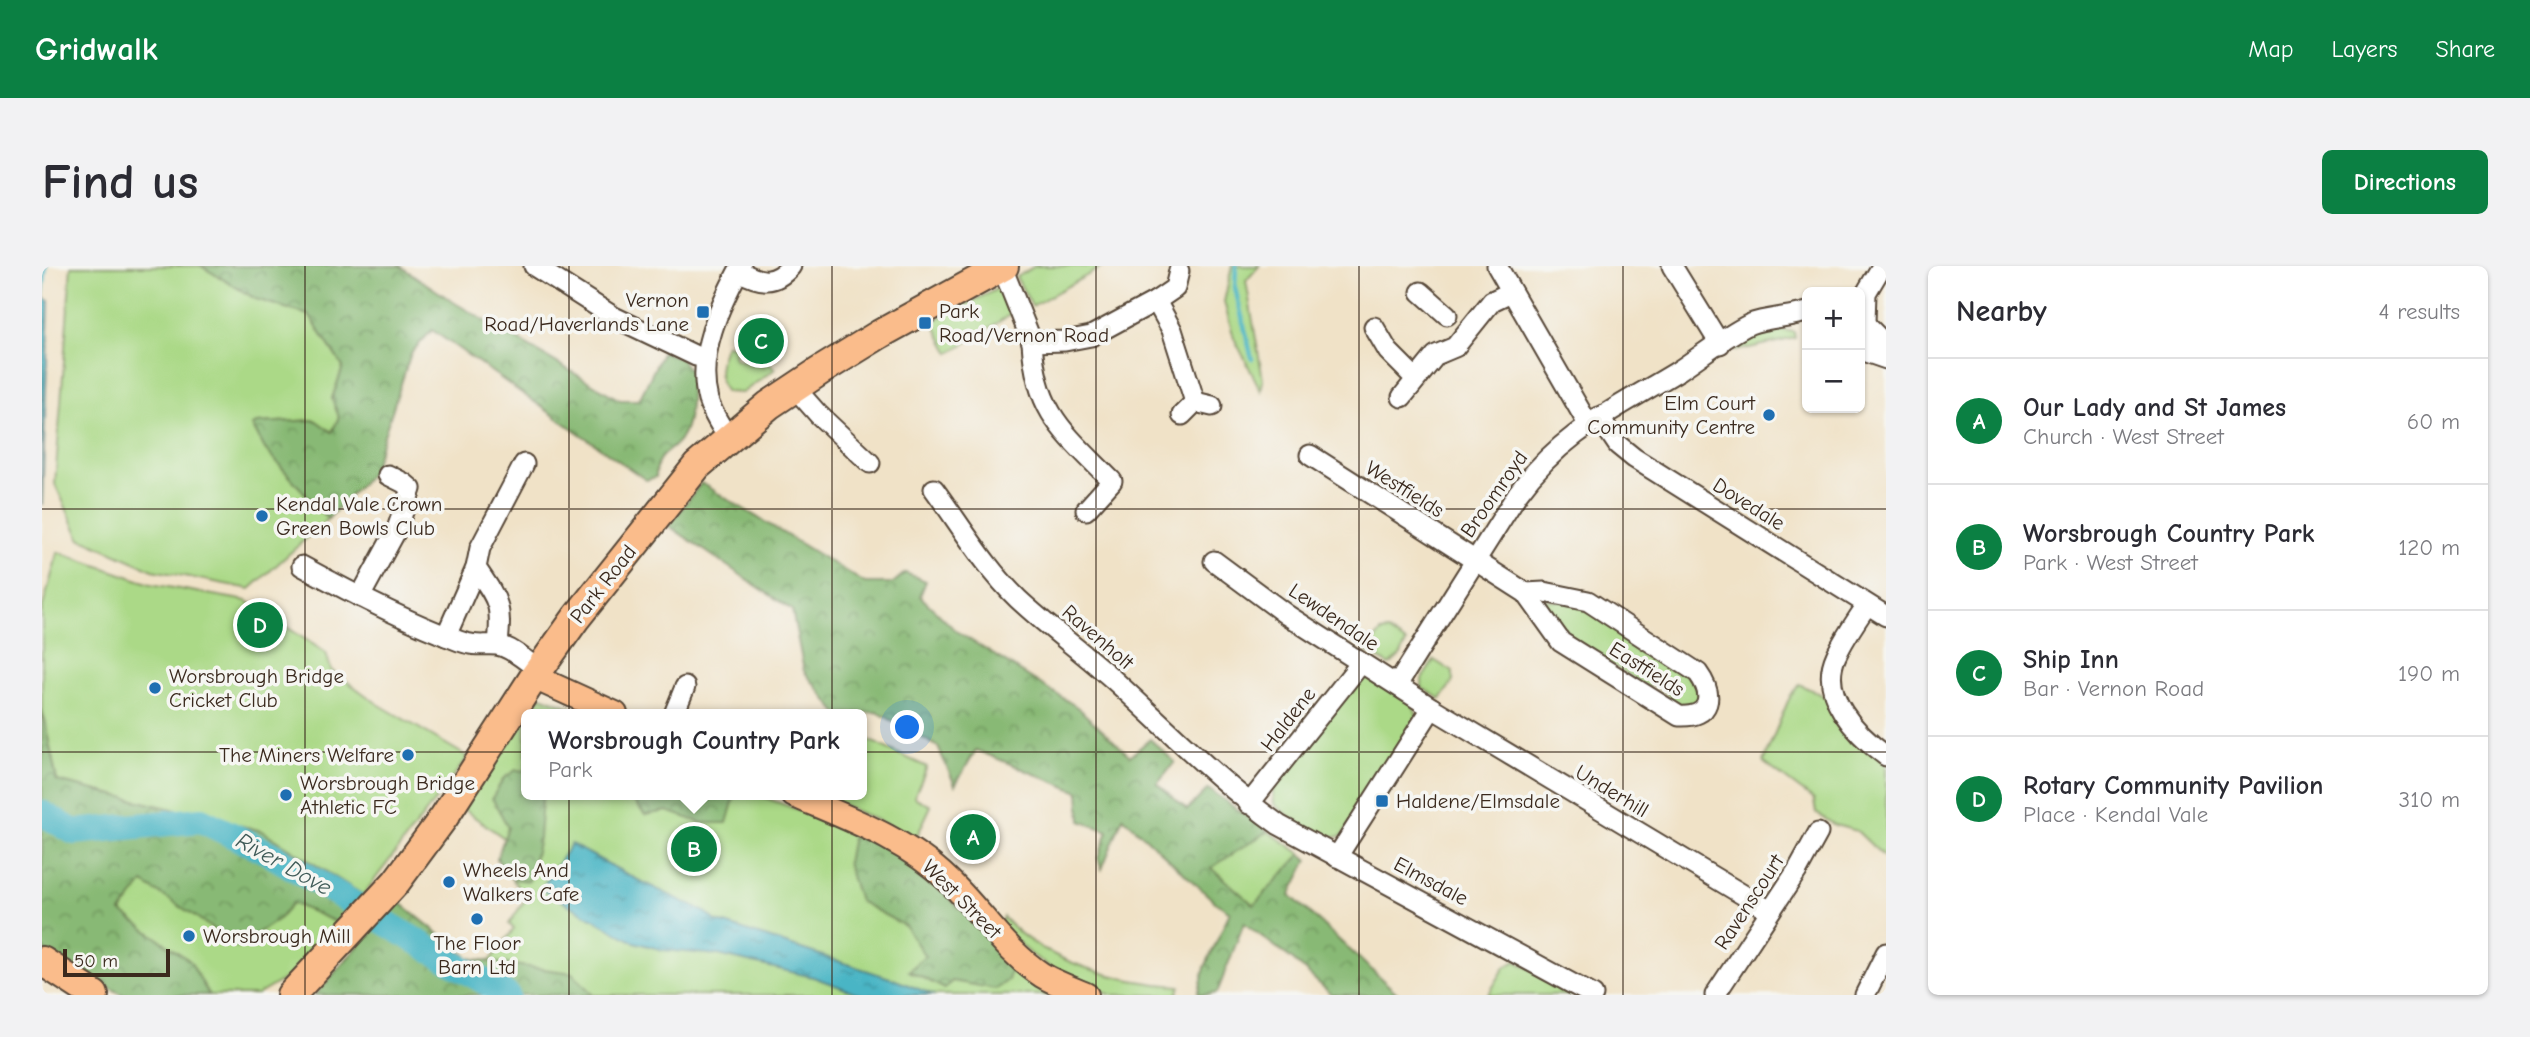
<!DOCTYPE html>
<html lang="en">
<head>
<meta charset="utf-8">
<style>
  :root { --surface:#fff; --page:#f2f2f3; --text:#2b2b33; --muted:#7c7c81; --line:#e1e1e2; --accent:#0b8043 }
  body { margin:0; font-family:"Comic Neue",sans-serif; background:var(--page); color:var(--text) }
  .controls { position:absolute; right:21px; top:21px; display:grid; overflow:hidden; border-radius:10px; box-shadow:0 2px 5px #0004 }
  .controls button { width:63px; height:63px; display:grid; place-items:center; padding:0; border:0; border-bottom:2px solid var(--line); background:var(--surface); color:var(--text); font:35px sans-serif }
  .scale { position:absolute; left:21px; bottom:18px; width:107px; box-sizing:border-box; padding-left:7px; border:4px solid #3b2a1e; border-top:0; font-size:19px; line-height:24px; white-space:nowrap; color:#3b2a1e; -webkit-text-stroke:5px #f6f6f2; paint-order:stroke }
  .you { position:absolute; left:866px; top:462px; width:24px; height:24px; margin:-18px; border:5px solid #fff; border-radius:50%; background:#1a73e8; box-shadow:0 0 0 10px #1a73e833 }
  .badge { display:grid; place-items:center; width:46px; height:46px; border-radius:50%; background:var(--accent); color:#fff; font-size:23px; font-weight:700 }
  .pin { position:absolute; translate:-50% -50%; border:4px solid #fff; box-shadow:0 2px 7px #0006 }
  .popup { position:absolute; left:479px; top:443px; width:346px; height:91px; box-sizing:border-box; display:grid; place-content:center; border-radius:10px; background:var(--surface); filter:drop-shadow(0 2px 5px #0005); font-size:23px; white-space:nowrap; color:var(--muted) }
  .popup b { font-size:26px; color:var(--text) }
  .popup::after { content:''; position:absolute; left:50%; top:100%; margin-left:-14px; border:14px solid transparent; border-top-color:var(--surface) }
  .list { margin:0; padding:0; list-style:none }
  h2 { display:flex; justify-content:space-between; align-items:center; height:91px; margin:0; padding:0 28px; font-size:30px }
  h2 small { font-size:23px; font-weight:400; color:var(--muted) }
  .list li { display:grid; grid-template-columns:46px 1fr auto; gap:21px; align-items:center; box-sizing:border-box; height:126px; padding:0 28px; border-top:2px solid var(--line) }
  .list b { display:block; font-size:26px; white-space:nowrap }
  .list p { margin:0; font-size:23px; white-space:nowrap; color:var(--muted) }
  .list em { font-size:23px; font-style:normal; color:var(--muted) }
  .map { position:relative; flex:none; width:1844px; height:729px; overflow:hidden; border-radius:10px }
  header { display:flex; align-items:center; gap:42px; box-sizing:border-box; height:98px; padding:0 35px; background:var(--accent); color:#fff }
  header strong { font-size:33px }
  nav { display:flex; gap:38px; margin-inline-start:auto; font-size:24px }
  .intro { display:flex; align-items:center; justify-content:space-between; box-sizing:border-box; height:168px; padding:0 42px }
  h1 { margin:0; font-size:49px }
  .button { padding:18px 32px; border-radius:10px; background:var(--accent); color:#fff; font-size:24px; font-weight:700 }
  main { display:flex; gap:42px; padding:0 42px }
  aside { flex:1; background:var(--surface); border-radius:10px; box-shadow:0 2px 5px #0004 }
  .map>svg:first-child { display:block }
  .green { fill:#abd987; stroke:#738252; stroke-width:2 }
  .forest { fill:url(#forest-crowns); stroke:#627249; stroke-width:2 }
  .water { fill:url(#water-ripples); stroke:#427072; stroke-width:2 }
  .lines { fill:none; stroke-linecap:round; stroke-linejoin:round }
  .stream { stroke:#49b5c5; stroke-width:4.5 }
  .river { stroke:#49b5c5; stroke-width:26 }
  .minor-casing { stroke:#564637; stroke-width:23 }
  .major-casing { stroke:#564637; stroke-width:28 }
  .highway-casing { stroke:#564637; stroke-width:32 }
  .minor { stroke:#fff; stroke-width:19 }
  .major { stroke:#fabc8b; stroke-width:24 }
  .highway { stroke:#fabc8b; stroke-width:28 }
  .grid { fill:none; stroke:#3b2a1e; stroke-width:2; stroke-opacity:0.55 }
  .poi-dot { fill:#1f6fb2; stroke:#f6f6f2; stroke-width:2.5 }
  .labels { text-anchor:middle; dominant-baseline:central; stroke-width:7; stroke-linejoin:round; paint-order:stroke }
  .poi-label { font-size:21px; fill:#3b2a1e; stroke:#f6f6f2; text-anchor:start }
  .street-label { font-size:21px; fill:#3b2a1e; stroke:#f6f6f2 }
  .water-label { font-size:23px; font-style:italic; fill:#405b58; stroke:#f6f6f2 }
</style>
</head>
<body>
<header>
<strong>Gridwalk</strong>
<nav><a>Map</a><a>Layers</a><a>Share</a></nav>
</header>
<div class="intro"><h1>Find us</h1><a class="button">Directions</a></div>
<main>
<div class="map">
<svg width="1844" height="729" viewBox="0 0 1844 729">
  <defs>
    <pattern id="forest-crowns" width="20" height="18" patternUnits="userSpaceOnUse" patternTransform="scale(1.75)"><rect width="20" height="18" fill="#88b974"/><path d="M2 6a3 3 0 1 1 6 0M12 15a3 3 0 1 1 6 0" fill="none" stroke="#70975f"/></pattern>
    <pattern id="water-ripples" width="26" height="14" patternUnits="userSpaceOnUse" patternTransform="scale(1.75)"><rect width="26" height="14" fill="#49b5c5"/><path d="M2 4q2-2 4 0t4 0M15 11q2-2 4 0t4 0" fill="none" stroke="#3e939f"/></pattern>
  </defs>
  <rect width="100%" height="100%" fill="#f6f6f2"/>
  <filter id="ink" filterUnits="userSpaceOnUse"><feTurbulence type="fractalNoise" baseFrequency=".0143" numOctaves="2"/><feDisplacementMap in="SourceGraphic" scale="14" xChannelSelector="R" yChannelSelector="G"/><feConvolveMatrix kernelMatrix="1 2 1 2 8 2 1 2 1" color-interpolation-filters="sRGB"/></filter>
  <filter id="wash" filterUnits="userSpaceOnUse"><feTurbulence type="fractalNoise" baseFrequency=".00686" numOctaves="4" result="noise"/><feDisplacementMap in="SourceGraphic" scale="28" xChannelSelector="R" yChannelSelector="G"/><feGaussianBlur stdDeviation="1.57" result="paint"/><feColorMatrix in="noise" values="0 0 0 0 0 0 0 0 0 0 0 0 0 0 0 0 0 1.4 0 .05"/><feComposite in="paint" operator="in"/></filter>
  <g filter="url(#wash)">
    <rect width="100%" height="100%" fill="#f0e2c7"/>
    <g class="green">
      <polygon points="29,0 159,0 214,33 267,49 301,101 290,132 297,151 290,167 273,154 215,157 210,159 223,183 286,253 208,323 111,304 38,272 13,218"/>
      <polygon points="993,0 1062,0 990,40 974,11"/>
      <polygon points="1190,0 1217,0 1204,15 1221,114 1219,125 1192,72 1182,36"/>
      <polygon points="957,22 969,48 908,87 890,55"/>
      <polygon points="1726,61 1752,66 1753,72 1694,85 1690,83"/>
      <path d="M 684,78 L 693,82 L 692,92 L 711,99 L 713,97 L 721,100 L 726,96 L 733,103 L 700,127 L 684,126 C 672,112 678,93 684,78 Z"/>
      <polygon points="16,286 109,318 205,335 284,387 289,404 336,438 426,491 321,629 220,565 15,515 0,442 0,344"/>
      <polygon points="1498,333 1532,336 1647,409 1662,425 1653,439 1646,442 1629,435 1629,431 1610,418 1605,421 1526,371"/>
      <polygon points="1346,365 1364,377 1359,389 1348,399 1324,386 1339,366"/>
      <polygon points="1392,394 1411,406 1411,415 1399,433 1380,422 1380,413"/>
      <path d="M 1324,410 L 1371,438 L 1375,450 L 1300,570 C 1275,575 1251,554 1232,538 L 1231,527 L 1235,517 L 1311,421 Z"/>
      <polygon points="1757,418 1790,434 1844,496 1844,593 1815,565 1793,559 1774,547 1772,534 1721,496 1746,435"/>
      <polygon points="499,430 546,448 486,448"/>
      <polygon points="484,452 484,529 716,529 811,564 1014,729 273,729 356,635 427,692 448,695 472,663 467,658 484,632 455,593 462,572 421,543"/>
      <polygon points="820,471 885,501 872,531 889,540 874,572 779,529 820,529"/>
      <polygon points="0,553 225,586 313,638 249,709 215,729 81,729"/>
      <polygon points="1226,565 1259,588 1212,640 1169,601"/>
      <path d="M 961,651 C 1000,696 1080,717 1138,720 L 1135,729 L 1069,729 L 1020,709 L 990,689 L 957,659 Z"/>
      <polygon points="1474,695 1537,729 1446,729 1463,701"/>
    </g>
    <g class="forest">
      <path d="M 159,0 L 358,0 L 413,37 L 578,134 L 597,134 L 621,85 L 639,93 L 649,106 C 648,127 650,154 639,172 C 627,190 614,184 614,211 L 604,214 L 390,64 L 369,87 L 330,206 L 286,253 L 223,183 L 210,159 L 215,157 L 273,154 L 290,166 L 297,151 L 290,133 L 301,101 L 267,49 L 214,33 Z"/>
      <polygon points="659,217 823,317 851,317 863,307 884,315 878,330 914,365 1035,441 1088,490 1108,473 1133,496 1115,517 1145,544 1166,523 1226,565 1169,602 1212,639 1259,588 1266,594 1248,629 1357,729 1290,729 1251,694 1202,657 1175,727 1156,729 1163,701 1188,646 1173,636 1081,551 1060,603 1056,592 1066,565 1039,555 1037,526 934,484 913,519 896,481 835,446 796,448 762,405 750,344 627,260"/>
      <polygon points="0,442 15,515 220,565 321,629 296,657 250,637 238,652 195,681 153,650 101,617 79,646 148,695 167,729 81,729 3,685 0,681"/>
      <polygon points="474,504 484,505 484,529 498,529 500,533 497,572 487,615 470,613 455,593 466,561 450,532 462,512"/>
      <polygon points="587,529 693,529 685,557 660,557 625,545 603,549"/>
      <polygon points="811,564 872,597 971,695 966,714 954,723 910,715 903,723 867,705 883,690 863,660 817,635 805,597"/>
      <polygon points="356,635 427,693 531,707 551,729 273,729"/>
    </g>
    <g class="water">
      <polygon points="0,31 7,35 0,239"/>
      <polygon points="529,578 594,613 665,647 674,655 851,713 892,729 820,729 771,711 676,689 621,684 592,676 499,623"/>
    </g>
    <g class="lines">
      <g class="stream">
        <polyline points="1194,0 1193,22 1210,93"/>
        <polyline points="0,34 4,0"/>
      </g>
      <polyline class="river" points="0,547 32,566 159,554 225,586 465,729"/>
    </g>
  </g>
  <g filter="url(#ink)">
    <g class="lines">
      <g class="minor-casing">
        <g id="minor">
          <polyline points="492,0 572,51 654,90 664,92"/>
          <polyline points="1455,0 1546,158"/>
          <polyline points="1630,0 1678,78"/>
          <polyline points="960,1 990,76 1023,75 1049,70 1114,35 1130,64 1153,136"/>
          <path d="M 697,5 C 718,17 733,19 749,0"/>
          <polyline points="1379,26 1405,49"/>
          <polyline points="1114,35 1133,22 1137,5"/>
          <path d="M 1818,51 C 1829,61 1829,73 1818,81"/>
          <polyline points="1823,56 1824,27 1840,0"/>
          <polyline points="1332,61 1346,85 1374,113"/>
          <polyline points="1826,61 1844,79"/>
          <path d="M 990,76 C 994,148 1023,167 1070,215 L 1044,244"/>
          <polyline points="1818,84 1844,93"/>
          <polyline points="753,122 776,148 828,197"/>
          <polyline points="1360,131 1394,89 1413,81 1450,35 1469,26"/>
          <polyline points="1140,149 1153,136 1170,140"/>
          <polyline points="1557,151 1576,179 1592,192 1844,350"/>
          <path d="M 686,172 C 679,160 670,147 666,134 C 654,88 678,39 699,0"/>
          <path d="M 1268,189 L 1484,327 L 1502,326 L 1546,335 L 1656,407 C 1672,429 1670,452 1637,450 L 1519,376 L 1484,327"/>
          <path d="M 892,223 C 919,260 943,301 976,333 C 1007,362 1042,387 1073,415 C 1127,464 1177,516 1237,559 L 1551,729"/>
          <polyline points="1172,295 1245,349 1390,442 1728,645"/>
          <path d="M 260,300 C 311,328 363,355 417,375 C 434,381 440,378 455,379 C 470,381 485,396 497,404"/>
          <polyline points="318,331 355,263 369,223 362,217 346,209"/>
          <path d="M 1825,339 C 1814,355 1802,372 1794,390 C 1776,429 1815,469 1844,490"/>
          <polyline points="404,370 434,302"/>
          <path d="M 456,379 C 460,338 457,336 434,302 L 438,282 L 482,198"/>
          <path d="M 1355,419 L 1476,227 C 1520,166 1574,143 1636,105 C 1659,90 1683,70 1708,58 C 1722,52 1748,51 1765,46"/>
          <polyline points="632,448 643,421"/>
          <polyline points="1207,538 1319,397"/>
          <polyline points="1295,591 1390,442"/>
          <polyline points="1673,729 1755,605 1776,567"/>
          <polyline points="1823,729 1844,687"/>
        </g>
      </g>
      <g class="major-casing">
        <g id="major">
          <polyline points="492,411 573,448"/>
          <path d="M 752,529 C 805,552 864,573 906,614 C 938,644 963,685 1000,709 C 1013,717 1030,723 1044,729"/>
        </g>
      </g>
      <g class="highway-casing">
        <g id="highway">
          <polyline points="0,695 52,729"/>
          <polyline points="249,729 354,616 402,551 492,411 534,352 655,200 727,139 778,105 838,68 962,0"/>
        </g>
      </g>
      <use href="#minor" class="minor"/>
      <use href="#major" class="major"/>
      <use href="#highway" class="highway"/>
    </g>
  </g>
  <path class="grid" d="M 263,0 L 263,729M 527,0 L 527,729M 790,0 L 790,729M 1054,0 L 1054,729M 1317,0 L 1317,729M 1581,0 L 1581,729M 0,243 L 1844,243M 0,486 L 1844,486"/>
  <g class="poi-dot">
    <rect x="654" y="39" width="14" height="14" rx="3.5"/>
    <rect x="876" y="50" width="14" height="14" rx="3.5"/>
    <circle cx="1727" cy="149" r="7"/>
    <circle cx="220" cy="250" r="7"/>
    <circle cx="113" cy="422" r="7"/>
    <circle cx="366" cy="489" r="7"/>
    <circle cx="244" cy="529" r="7"/>
    <rect x="1333" y="528" width="14" height="14" rx="3.5"/>
    <circle cx="407" cy="616" r="7"/>
    <circle cx="435" cy="653" r="7"/>
    <circle cx="147" cy="670" r="7"/>
  </g>
  <g class="labels">
    <g class="poi-label">
      <text x="647" y="34" text-anchor="end">Vernon<tspan x="647" dy="24">Road/Haverlands Lane</tspan></text>
      <text x="897" y="45">Park<tspan x="897" dy="24">Road/Vernon Road</tspan></text>
      <text x="1713" y="137" text-anchor="end">Elm Court<tspan x="1713" dy="24">Community Centre</tspan></text>
      <text x="234" y="238">Kendal Vale Crown<tspan x="234" dy="24">Green Bowls Club</tspan></text>
      <text x="127" y="410">Worsbrough Bridge<tspan x="127" dy="24">Cricket Club</tspan></text>
      <text x="352" y="489" text-anchor="end">The Miners Welfare</text>
      <text x="258" y="517">Worsbrough Bridge<tspan x="258" dy="24">Athletic FC</tspan></text>
      <text x="1354" y="535">Haldene/Elmsdale</text>
      <text x="421" y="604">Wheels And<tspan x="421" dy="24">Walkers Cafe</tspan></text>
      <text x="161" y="670">Worsbrough Mill</text>
      <text x="435" y="677" text-anchor="middle">The Floor<tspan x="435" dy="24">Barn Ltd</tspan></text>
    </g>
    <g class="street-label">
      <text transform="translate(1363 223) rotate(32)">Westfields</text>
      <text transform="translate(1452 228) rotate(-55)">Broomroyd</text>
      <text transform="translate(1707 238) rotate(32)">Dovedale</text>
      <text transform="translate(561 318) rotate(-52)">Park Road</text>
      <text transform="translate(1292 351) rotate(34)">Lewdendale</text>
      <text transform="translate(1056 371) rotate(41)">Ravenholt</text>
      <text transform="translate(1605 403) rotate(32)">Eastfields</text>
      <text transform="translate(1246 453) rotate(-52)">Haldene</text>
      <text transform="translate(1570 525) rotate(31)">Underhill</text>
      <text transform="translate(1389 615) rotate(28)">Elmsdale</text>
      <text transform="translate(920 633) rotate(45)">West Street</text>
      <text transform="translate(1707 636) rotate(-57)">Ravenscourt</text>
    </g>
    <g class="water-label">
      <text transform="translate(242 598) rotate(29)">River Dove</text>
    </g>
  </g>
</svg>
<div class="controls">
<button>+</button>
<button>−</button>
</div>
<div class="scale">50 m</div>
<div class="you"></div>
<div class="pin badge" style="left:931px;top:571px">A</div>
<div class="pin badge" style="left:652px;top:583px">B</div>
<div class="popup"><b>Worsbrough Country Park</b>Park</div>
<div class="pin badge" style="left:719px;top:75px">C</div>
<div class="pin badge" style="left:218px;top:359px">D</div>
</div>
<aside>
<h2>Nearby<small>4 results</small></h2>
<ul class="list">
<li><span class="badge">A</span><div><b>Our Lady and St James</b><p>Church · West Street</p></div><em>60 m</em></li>
<li><span class="badge">B</span><div><b>Worsbrough Country Park</b><p>Park · West Street</p></div><em>120 m</em></li>
<li><span class="badge">C</span><div><b>Ship Inn</b><p>Bar · Vernon Road</p></div><em>190 m</em></li>
<li><span class="badge">D</span><div><b>Rotary Community Pavilion</b><p>Place · Kendal Vale</p></div><em>310 m</em></li>
</ul>
</aside>
</main>
</body>
</html>
